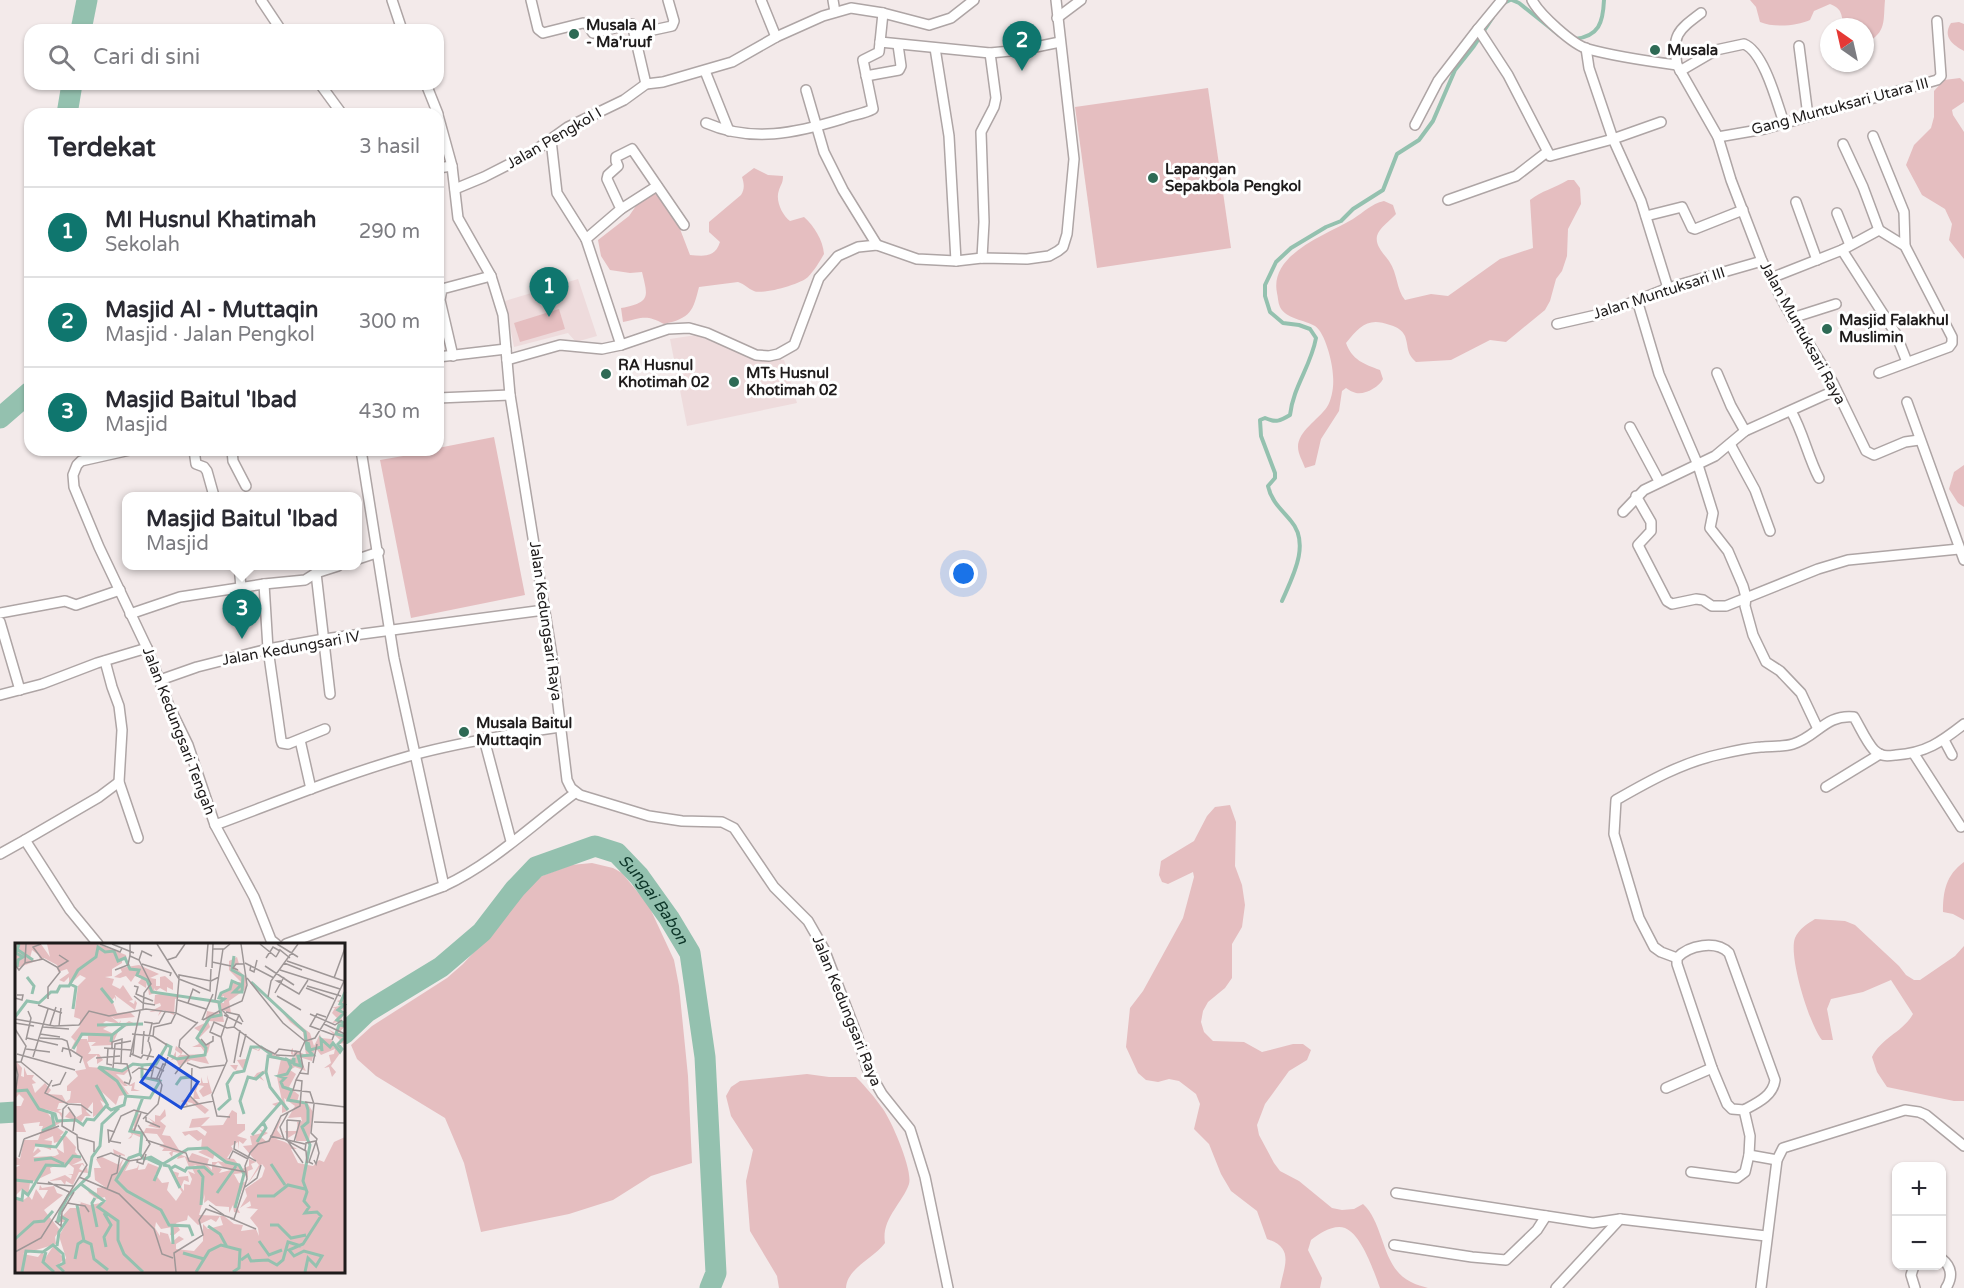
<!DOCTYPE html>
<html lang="id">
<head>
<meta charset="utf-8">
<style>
  :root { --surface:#fff; --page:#f2f2f3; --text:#2b2b33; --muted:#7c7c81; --line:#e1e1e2; --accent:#0f766e }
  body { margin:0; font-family:"Varela Round",sans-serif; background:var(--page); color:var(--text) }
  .controls { position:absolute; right:18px; bottom:18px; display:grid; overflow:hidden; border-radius:12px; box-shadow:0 2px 4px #0004 }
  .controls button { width:54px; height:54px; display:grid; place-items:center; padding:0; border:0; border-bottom:2px solid var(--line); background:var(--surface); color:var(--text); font:30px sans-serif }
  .compass { position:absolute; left:1820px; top:18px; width:54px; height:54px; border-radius:50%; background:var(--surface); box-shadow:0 2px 4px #0004; rotate:326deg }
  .you { position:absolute; left:964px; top:574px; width:21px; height:21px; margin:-15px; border:4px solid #fff; border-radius:50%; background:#1a73e8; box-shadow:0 0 0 9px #1a73e833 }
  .badge { display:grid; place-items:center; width:39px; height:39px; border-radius:50%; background:var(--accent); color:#fff; font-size:20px; font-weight:700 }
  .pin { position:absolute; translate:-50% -50px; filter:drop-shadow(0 2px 3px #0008) }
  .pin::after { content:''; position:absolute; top:32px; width:21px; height:18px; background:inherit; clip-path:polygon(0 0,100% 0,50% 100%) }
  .popup { position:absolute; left:122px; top:492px; width:240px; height:78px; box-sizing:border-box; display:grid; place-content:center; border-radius:12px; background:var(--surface); filter:drop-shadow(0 2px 4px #0005); font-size:20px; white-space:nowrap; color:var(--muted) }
  .popup b { font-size:22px; color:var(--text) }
  .popup::after { content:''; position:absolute; left:50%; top:100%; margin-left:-12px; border:12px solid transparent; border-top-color:var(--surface) }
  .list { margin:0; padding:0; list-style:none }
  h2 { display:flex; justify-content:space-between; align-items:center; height:78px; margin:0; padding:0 24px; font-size:26px }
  h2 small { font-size:20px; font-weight:400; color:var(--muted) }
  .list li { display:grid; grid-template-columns:39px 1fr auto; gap:18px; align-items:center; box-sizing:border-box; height:90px; padding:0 24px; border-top:2px solid var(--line) }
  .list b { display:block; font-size:22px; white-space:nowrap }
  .list p { margin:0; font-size:20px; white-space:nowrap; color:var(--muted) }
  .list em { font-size:20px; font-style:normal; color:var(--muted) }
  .icon { flex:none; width:33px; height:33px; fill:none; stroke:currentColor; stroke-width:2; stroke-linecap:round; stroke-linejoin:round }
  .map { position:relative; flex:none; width:1964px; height:1288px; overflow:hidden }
  .search { position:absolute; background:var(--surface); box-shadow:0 2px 4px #0004; left:24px; top:24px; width:420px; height:66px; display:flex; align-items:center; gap:15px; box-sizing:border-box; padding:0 21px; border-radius:18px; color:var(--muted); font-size:22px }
  .panel { position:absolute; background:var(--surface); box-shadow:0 2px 4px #0004; left:24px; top:108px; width:420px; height:348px; border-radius:18px }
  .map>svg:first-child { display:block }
  .built { fill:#eedbdc }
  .green { fill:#e5bec0 }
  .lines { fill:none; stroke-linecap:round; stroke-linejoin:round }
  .stream { stroke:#94c1af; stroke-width:4 }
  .river { stroke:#94c1af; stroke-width:21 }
  .street-casing { stroke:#aea5a5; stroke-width:12 }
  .street { stroke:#fff; stroke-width:9 }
  .poi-dot { fill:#2e6a55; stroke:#fff; stroke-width:2 }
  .labels { text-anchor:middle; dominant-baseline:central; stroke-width:6; stroke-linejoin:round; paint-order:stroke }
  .poi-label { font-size:15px; font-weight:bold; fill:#1e1b1b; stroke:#fff; text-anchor:start }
  .street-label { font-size:15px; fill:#1e1b1b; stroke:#fff }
  .water-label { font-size:16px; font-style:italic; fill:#0c3528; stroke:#fff }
  .inset-river { fill:none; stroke:#94c1af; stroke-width:3 }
  .inset-road { fill:none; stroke:#9e9797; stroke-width:1.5 }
  .view { fill:#1d4ed8; fill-opacity:0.15; stroke:#1d4ed8; stroke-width:3 }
  .inset-edge { fill:none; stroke:#1e1b1b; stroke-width:3 }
</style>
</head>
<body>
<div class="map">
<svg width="1964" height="1288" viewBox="0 0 1964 1288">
  <rect width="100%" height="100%" fill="#f3eaea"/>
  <g class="built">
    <polygon points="578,279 597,336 576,342 568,333 514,347 505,301"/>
    <polygon points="696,335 753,358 784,360 797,403 687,426 670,339"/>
  </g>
  <g class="green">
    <path d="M 1750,0 L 1885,0 C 1883,21 1887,32 1866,43 L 1865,27 L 1844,27 C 1841,15 1843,9 1830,4 L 1814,11 L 1810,20 C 1797,26 1774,28 1760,22 L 1756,7 Z"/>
    <path d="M 1959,22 L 1964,24 L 1964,51 C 1953,45 1942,37 1951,23 Z"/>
    <polygon points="1960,78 1964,82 1964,102 1952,110 1953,115 1964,132 1964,259 1949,240 1952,224 1945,209 1922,195 1906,165 1914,145 1931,128 1934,117 1934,91 1944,80"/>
    <polygon points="1208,88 1231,248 1097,268 1075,107"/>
    <path d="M 754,168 L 768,175 L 783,176 C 783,183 781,184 779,190 C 775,200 782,215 790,221 L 804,217 C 814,226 823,240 824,254 C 820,261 814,271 808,277 C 801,284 763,295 754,291 C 748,289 745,284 738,282 L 699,287 C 693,311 691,318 664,324 C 646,314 642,318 623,322 L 621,308 C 651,302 648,297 642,272 L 630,273 L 610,270 L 601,256 L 598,240 L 629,216 L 638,203 L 655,192 L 680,229 L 690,255 C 704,256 715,258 720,242 L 709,232 L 709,222 L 741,195 C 745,189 744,183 742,177 Z"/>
    <path d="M 1568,180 L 1574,180 L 1580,188 L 1581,204 L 1568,229 L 1567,256 L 1562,271 L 1556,279 L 1550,301 L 1545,310 L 1506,342 L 1490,340 L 1451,360 L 1416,362 C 1406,353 1409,348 1405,336 C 1402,330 1397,327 1390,325 C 1368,317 1360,326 1346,343 C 1352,360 1364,364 1380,370 L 1383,379 C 1379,387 1365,395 1356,393 C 1352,392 1349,390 1346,388 L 1342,391 L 1339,411 L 1321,439 L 1315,465 L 1305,468 C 1303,462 1298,454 1298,447 C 1298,431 1318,420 1327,407 C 1332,399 1334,386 1333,376 C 1333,364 1325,332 1315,326 C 1305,320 1286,319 1280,307 C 1278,303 1278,297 1277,293 C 1269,254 1326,235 1353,219 C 1364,212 1371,204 1384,201 L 1393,205 L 1396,214 C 1391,220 1379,228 1377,236 C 1375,246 1384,254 1389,261 C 1398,274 1396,289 1405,300 L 1431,294 L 1448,296 L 1500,259 L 1533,248 L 1530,200 C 1541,191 1555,188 1568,180 Z"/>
    <polygon points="559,309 565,329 520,342 514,323"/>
    <polygon points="494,437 525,595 411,618 380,460 438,450 438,448"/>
    <polygon points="1964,465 1964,507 1958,503 1949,489 1954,472"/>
    <path d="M 1230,805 L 1236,822 L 1235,866 L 1242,885 L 1245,905 L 1242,927 L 1232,944 L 1232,978 L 1225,988 L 1208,1002 L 1203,1011 L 1201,1022 L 1204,1032 L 1213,1041 L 1244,1042 L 1262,1052 L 1293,1044 L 1303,1044 L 1311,1050 L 1307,1060 L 1289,1071 L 1265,1104 L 1257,1125 L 1259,1135 L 1274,1163 L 1280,1171 L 1299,1181 L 1332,1208 L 1342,1210 L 1354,1209 L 1363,1204 C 1385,1224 1381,1268 1411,1282 C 1416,1285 1423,1286 1428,1288 L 1380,1288 C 1374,1272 1362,1235 1345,1228 C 1334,1224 1320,1233 1311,1240 L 1308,1250 L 1322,1278 L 1320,1288 L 1280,1288 C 1284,1266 1295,1248 1267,1239 L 1257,1211 L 1231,1191 L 1221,1174 L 1209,1144 L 1194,1129 L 1200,1104 L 1196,1094 L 1179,1081 L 1169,1079 L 1158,1082 L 1146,1080 L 1138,1073 L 1126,1047 L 1130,1008 L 1143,991 L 1183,918 L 1194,877 L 1193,872 L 1168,884 L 1162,882 L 1159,875 L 1161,861 L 1194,841 L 1207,816 L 1215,807 Z"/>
    <path d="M 1964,862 L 1964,920 L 1953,914 L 1943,912 C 1943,891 1946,875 1964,862 Z"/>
    <polygon points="592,863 613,868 622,873 649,906 674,960 679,986 688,1076 692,1163 651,1176 613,1200 569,1214 481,1232 464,1163 445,1118 376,1076 357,1059 351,1045 372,1026 447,978 463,964 488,937 497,924 539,877 571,865"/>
    <path d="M 1815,919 L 1845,921 L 1855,925 L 1899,966 L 1906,975 L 1914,980 L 1920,980 L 1955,956 L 1964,946 L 1964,1101 L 1954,1101 L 1887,1087 L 1877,1072 L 1872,1057 C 1881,1038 1903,1032 1913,1014 L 1891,980 L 1863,992 L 1831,999 L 1827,1009 L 1833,1040 L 1822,1040 C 1810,1026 1788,956 1795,938 C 1799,929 1807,924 1815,919 Z"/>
    <path d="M 807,1074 L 829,1077 L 856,1077 C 866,1087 876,1099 883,1109 C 892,1122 913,1170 909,1184 C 902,1204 881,1219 885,1243 C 874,1258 847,1268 846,1288 L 779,1288 L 777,1276 L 750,1231 L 746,1181 L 753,1150 L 731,1116 L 726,1096 L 731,1087 L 740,1081 Z"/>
  </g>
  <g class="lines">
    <g class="stream">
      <polyline points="1512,0 1519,3 1559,35"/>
      <polyline points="1502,4 1510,0"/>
      <path d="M 1575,39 C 1599,36 1603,23 1604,0"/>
      <path d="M 1282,601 C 1292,578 1311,544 1291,521 C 1282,510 1271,501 1268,486 L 1275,478 L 1275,473 L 1261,436 L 1260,420 L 1265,418 C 1276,423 1280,421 1290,415 C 1293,387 1311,366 1316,338 L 1310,329 L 1299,325 L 1283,323 L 1270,312 L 1265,296 L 1265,285 L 1276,262 L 1291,248 L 1326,227 L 1341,221 L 1353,209 L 1383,190 L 1397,154 L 1419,140 L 1433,121 L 1455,70 L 1474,46 L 1493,17"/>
    </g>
    <g class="river">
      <polyline points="81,30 87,0"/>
      <polyline points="67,114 72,84"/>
      <polyline points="0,418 30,392"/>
      <path id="s1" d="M 344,1034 L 367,1012 L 441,967 L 482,932 L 515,889 L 536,867 L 595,846 L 617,853 L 639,876 L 669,918 L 690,953 L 705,1057 L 716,1273 L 710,1288"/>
      <polyline points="0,1113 16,1112"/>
    </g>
    <g class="street-casing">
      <g id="street">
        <polyline points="261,0 281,30"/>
        <polyline points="392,0 402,30"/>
        <polyline points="531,0 538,29 543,33 583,23 587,24 593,33 632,24 646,84"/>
        <polyline points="761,0 776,37"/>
        <polyline points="833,0 835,12"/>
        <polyline points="1502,0 1478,29 1508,75 1550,156 1613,139 1661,122"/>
        <path d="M 1532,0 C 1539,14 1573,45 1588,49 C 1617,57 1647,61 1677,65 L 1718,137 L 1731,180 L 1762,261 L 1786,307 L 1833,383 L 1866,451 L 1874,455 L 1905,442 L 1919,440"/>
        <polyline points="1057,18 1081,0"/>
        <polyline points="635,34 672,26 674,21 668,0"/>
        <polyline points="880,42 990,53 1021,50 1060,42"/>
        <polyline points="1799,46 1808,116"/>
        <polyline points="935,48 949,136 956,261"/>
        <polyline points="1586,48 1589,68 1613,139 1641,201 1668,288"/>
        <path d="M 1677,65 C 1672,35 1677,31 1701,13"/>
        <polyline points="705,71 729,131"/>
        <path d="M 1680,71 L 1716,50 L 1744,44 C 1764,52 1777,103 1784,123"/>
        <polyline points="866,76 899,70 901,66 898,45"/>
        <polyline points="320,84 342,114"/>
        <polyline points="426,84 438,114"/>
        <polyline points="806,90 824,152 843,190 877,245"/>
        <polyline points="438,115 452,166 458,218 491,276 503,315 510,395 552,656 567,780 571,788 580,795 649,816 682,821 722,822 734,828 774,887 808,921 824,949 857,1035 867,1068 882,1094 910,1129 925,1177 948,1288"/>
        <path d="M 706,123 C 752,143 796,133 842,119 C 852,115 864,114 873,109 L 863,60 L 879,52 L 883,13"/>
        <polyline points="1415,125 1438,81 1478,29"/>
        <polyline points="1873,136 1904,212 1905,246"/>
        <polyline points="1718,137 1764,129 1937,80 1941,76 1937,21"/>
        <polyline points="551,140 557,193 586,239"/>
        <polyline points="1843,144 1863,187 1879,230"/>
        <polyline points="438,168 452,166"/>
        <polyline points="455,189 484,177 533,152 568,127 624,100 646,84 663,82 732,62 776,37 823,16 851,8 883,13 929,25 951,18 974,0"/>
        <polyline points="1448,200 1516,176 1547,152"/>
        <polyline points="1796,202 1817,260"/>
        <polyline points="621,209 657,186"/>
        <polyline points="1837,213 1850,245"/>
        <polyline points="1646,216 1682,207 1692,228 1695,229 1743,210"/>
        <polyline points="1842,250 1896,334 1907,362"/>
        <polyline points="982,258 984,222 981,132 994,107 996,98 990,53"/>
        <polyline points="1771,278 1842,250 1879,230 1905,246 1952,337 1952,343 1949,347 1879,373"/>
        <polyline points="1637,300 1659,374 1698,465 1713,513 1710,528 1728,551 1743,586 1746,597 1745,606 1753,635 1766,662 1780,671 1801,693 1818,729"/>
        <polyline points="1792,318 1836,304"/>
        <polyline points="1557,324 1605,313 1668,288 1762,261"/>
        <polyline points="621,345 586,239 621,209 607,179 608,175 618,166 616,161 616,157 632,149 684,225"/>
        <polyline points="453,356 440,300 442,289 491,276"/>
        <polyline points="438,357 506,349"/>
        <polyline points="507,360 560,345 602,349 621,345 668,329 689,328 707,333 756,355 769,356 778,354 794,345 819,278 838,256 858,247 877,245 917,259 956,261 982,258 1027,259 1049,256 1058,251 1063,247 1067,234 1074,159 1056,0"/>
        <polyline points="1717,373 1731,406 1745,431"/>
        <polyline points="438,398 510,395"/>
        <polyline points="1907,402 1964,560"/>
        <path d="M 1791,411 C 1803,432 1808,457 1819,478"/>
        <polyline points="1630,427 1659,481"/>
        <polyline points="1730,444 1755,490 1770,531"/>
        <polyline points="130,450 81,461 77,465 73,475 74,487 99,547 147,648 169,706 188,745 215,825 254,897 271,940 276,944"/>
        <polyline points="194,450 196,464 204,467 207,471 214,496"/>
        <polyline points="232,450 233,461 246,486"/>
        <polyline points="361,450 394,658 444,886"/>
        <polyline points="1636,496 1651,522 1651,531 1638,545 1667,601 1672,604 1696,599 1703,600 1712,606 1726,606 1818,569 1848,560 1959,549"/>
        <polyline points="1623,512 1644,490 1715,456 1745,431 1836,390"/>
        <polyline points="358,559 379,552"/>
        <polyline points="239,566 241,587"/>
        <polyline points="316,573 330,694"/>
        <polyline points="264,584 268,649 281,740 282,743 288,744 325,729"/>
        <polyline points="0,613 65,601 76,605 120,590"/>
        <polyline points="130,614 180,597 264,584 305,580 316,573 338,566"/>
        <polyline points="0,622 20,690"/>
        <polyline points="105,661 112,687 119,706 122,730 119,782 138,838"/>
        <polyline points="160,680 197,667 268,649 324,639 544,610"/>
        <polyline points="0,695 42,684 97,663 147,648"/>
        <polyline points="484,739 511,841"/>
        <polyline points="300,740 311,789"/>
        <polyline points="1944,740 1952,755"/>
        <polyline points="1914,754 1961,827"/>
        <polyline points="1826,787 1880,754"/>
        <path d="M 215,825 C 280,801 345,774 413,755 C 461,742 511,734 560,727"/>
        <polyline points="0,854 25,840"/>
        <polyline points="98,944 70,910 25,840 99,797 119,782"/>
        <path d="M 286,944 L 444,886 C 492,864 533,824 575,793"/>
        <path d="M 1677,958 L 1661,952 L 1654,947 L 1639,918 L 1614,834 L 1616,800 C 1649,781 1683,762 1721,754 C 1734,751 1748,748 1761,747 C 1771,746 1784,747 1793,744 C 1817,737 1825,714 1854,717 C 1860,727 1866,741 1874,750 C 1881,757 1887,756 1896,755 C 1926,753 1941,742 1964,724"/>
        <polyline points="1666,1088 1712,1068"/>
        <path d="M 1744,1110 C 1757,1103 1773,1096 1775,1080 L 1729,953 C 1716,940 1689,945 1677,958 L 1677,964 L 1712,1068 L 1727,1104 L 1732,1109 L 1744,1110 L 1750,1136 L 1749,1155 L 1777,1160"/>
        <polyline points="1691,1172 1737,1178 1745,1172 1749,1155"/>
        <polyline points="1396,1193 1593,1223 1620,1219 1766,1236"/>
        <polyline points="1394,1245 1472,1257 1506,1260 1537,1230 1546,1216"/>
        <path d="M 1942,1259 C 1952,1267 1953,1277 1946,1288"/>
        <polyline points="1914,1266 1911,1275 1915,1288"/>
        <polyline points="1556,1288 1620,1219"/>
        <polyline points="1761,1288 1777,1160 1783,1148 1905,1110 1919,1112 1926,1115 1964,1146"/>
      </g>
    </g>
    <use href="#street" class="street"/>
  </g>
  <g class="poi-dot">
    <circle cx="574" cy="34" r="6"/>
    <circle cx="1655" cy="50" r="6"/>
    <circle cx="1153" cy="178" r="6"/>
    <circle cx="1827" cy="329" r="6"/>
    <circle cx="606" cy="374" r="6"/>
    <circle cx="734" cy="382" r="6"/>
    <circle cx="464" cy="732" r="6"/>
  </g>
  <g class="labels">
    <g class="poi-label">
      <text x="586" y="25">Musala Al<tspan x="586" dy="17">- Ma'ruuf</tspan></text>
      <text x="1667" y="50">Musala</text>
      <text x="1165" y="169">Lapangan<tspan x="1165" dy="17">Sepakbola Pengkol</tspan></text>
      <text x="1839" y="320">Masjid Falakhul<tspan x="1839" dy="17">Muslimin</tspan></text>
      <text x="618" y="365">RA Husnul<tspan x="618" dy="17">Khotimah 02</tspan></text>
      <text x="746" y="373">MTs Husnul<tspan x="746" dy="17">Khotimah 02</tspan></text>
      <text x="476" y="723">Musala Baitul<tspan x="476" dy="17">Muttaqin</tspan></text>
    </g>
    <g class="street-label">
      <text transform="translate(1840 106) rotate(-15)">Gang Muntuksari Utara III</text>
      <text transform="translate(554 138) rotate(-30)">Jalan Pengkol I</text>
      <text transform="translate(1659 293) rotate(-18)">Jalan Muntuksari III</text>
      <text transform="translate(1803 333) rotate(61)">Jalan Muntuksari Raya</text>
      <text transform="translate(546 621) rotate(82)">Jalan Kedungsari Raya</text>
      <text transform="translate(291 648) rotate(-10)">Jalan Kedungsari IV</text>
      <text transform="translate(179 731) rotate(69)">Jalan Kedungsari Tengah</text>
      <text transform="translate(847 1011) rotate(68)">Jalan Kedungsari Raya</text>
    </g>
    <g class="water-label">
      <text stroke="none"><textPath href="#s1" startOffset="402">Sungai Babon</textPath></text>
    </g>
  </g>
  <g transform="translate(15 943)">
    <rect width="330" height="330" fill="#f3eaea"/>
    <path d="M 0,1 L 26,1 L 35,14 L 32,1 L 83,1 L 111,12 L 112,18 L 107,15 L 107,20 L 97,26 L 97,33 L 90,34 L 99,36 L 97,42 L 105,46 L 108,42 L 118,57 L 114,58 L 119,61 L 120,57 L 122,60 L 120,67 L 100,52 L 100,53 L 101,54 L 100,58 L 100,54 L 97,57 L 102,70 L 115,69 L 120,74 L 100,76 L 95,73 L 104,80 L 106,77 L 105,81 L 91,78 L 88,80 L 93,83 L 88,86 L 99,91 L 111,80 L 114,78 L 121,81 L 105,85 L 97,102 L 76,103 L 81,99 L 73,99 L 73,93 L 69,92 L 62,96 L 72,96 L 76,107 L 73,111 L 84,111 L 88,117 L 82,121 L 82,112 L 72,119 L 74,124 L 114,127 L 109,132 L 101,131 L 113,143 L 120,139 L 119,146 L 125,148 L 116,148 L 117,143 L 109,143 L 104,138 L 114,151 L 104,153 L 101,162 L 87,149 L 94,163 L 85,157 L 90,167 L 78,174 L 78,159 L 71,168 L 76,173 L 70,173 L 66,179 L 50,174 L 55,168 L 60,175 L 67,171 L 66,160 L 44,160 L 42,166 L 47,166 L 43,168 L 47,170 L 47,175 L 44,170 L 29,166 L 40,179 L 45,177 L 48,178 L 40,183 L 49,189 L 45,193 L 51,193 L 61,204 L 60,209 L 67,217 L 57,222 L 68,220 L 70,224 L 67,221 L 64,226 L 68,228 L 72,224 L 73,230 L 64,229 L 58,242 L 51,238 L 50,242 L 46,237 L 34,238 L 50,232 L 56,236 L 57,232 L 53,231 L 58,231 L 59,225 L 54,221 L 40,223 L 35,225 L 36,230 L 15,240 L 13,252 L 7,246 L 0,253 L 0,225 L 5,222 L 0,222 L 0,205 L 1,214 L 5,216 L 9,197 L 23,197 L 28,183 L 24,183 L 25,179 L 8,181 L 11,189 L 0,189 L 0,163 L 6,163 L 9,156 L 4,151 L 0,156 L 3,131 L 0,117 L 7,125 L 6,133 L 9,134 L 9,124 L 12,132 L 19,132 L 17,136 L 21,140 L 17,141 L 20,150 L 30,140 L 36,147 L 33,151 L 47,152 L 51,159 L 55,156 L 56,148 L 52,148 L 52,143 L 63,133 L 60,128 L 71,126 L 67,114 L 61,110 L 62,103 L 56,106 L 60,98 L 56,94 L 65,83 L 65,76 L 59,74 L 63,43 L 71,35 L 65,32 L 54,42 L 54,34 L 49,39 L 44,37 L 54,30 L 52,26 L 43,29 L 42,22 L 29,15 L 24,17 L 25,13 L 17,7 L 15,15 L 21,18 L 2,25 ZM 38,193 L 39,200 L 48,197 L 49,210 L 41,205 L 44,211 L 40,213 L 18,214 L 26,208 L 23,205 L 18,210 L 21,201 L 36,207 L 37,198 L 29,197 ZM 222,14 L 224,21 L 219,23 L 232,35 L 231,46 L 214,58 L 216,70 L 207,67 L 209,79 L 193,78 L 195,84 L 183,96 L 190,105 L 189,101 L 195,101 L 193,109 L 190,113 L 194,121 L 176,117 L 164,123 L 161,116 L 156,117 L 161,108 L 161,115 L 166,111 L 160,107 L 161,103 L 168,108 L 166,112 L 191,111 L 192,106 L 190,110 L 186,104 L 177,104 L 184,101 L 182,96 L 187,90 L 179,85 L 190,80 L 192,68 L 207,71 L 204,61 L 196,59 L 209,60 L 209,53 L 204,55 L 207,48 L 215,46 L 217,39 L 226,39 L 214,27 L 214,18 ZM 124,22 L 144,31 L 135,35 L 141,36 L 141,43 L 145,43 L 145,34 L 150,33 L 158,40 L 158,47 L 152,44 L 152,49 L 145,45 L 141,48 L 139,45 L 140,50 L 134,52 L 132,38 L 131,45 L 123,40 L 127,35 L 120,33 L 116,39 L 111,33 L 105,35 L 99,34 L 107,29 L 105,25 ZM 327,46 L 330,66 L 326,67 L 329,70 L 326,77 L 330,83 L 324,90 L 330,92 L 330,100 L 324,101 L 328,106 L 316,123 L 321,129 L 317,134 L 314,124 L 309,125 L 316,120 L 314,112 L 319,111 L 320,106 L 306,112 L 300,104 L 297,118 L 284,114 L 291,128 L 280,124 L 275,127 L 281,131 L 274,144 L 284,152 L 282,159 L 293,161 L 298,169 L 294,198 L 281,198 L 281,190 L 273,195 L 270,188 L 283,188 L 282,179 L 287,178 L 286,174 L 273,175 L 280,163 L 269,155 L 272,168 L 267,170 L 267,161 L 254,170 L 262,164 L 257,161 L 267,158 L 262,134 L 266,116 L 253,115 L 251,129 L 244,131 L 249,138 L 243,134 L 239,137 L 233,134 L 238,135 L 242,130 L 251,127 L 253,110 L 246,105 L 244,108 L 236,105 L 230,128 L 227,130 L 220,127 L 215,122 L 223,122 L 221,127 L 229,128 L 222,117 L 231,116 L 237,104 L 243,107 L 246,104 L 271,117 L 281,114 L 276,111 L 276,107 L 278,105 L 278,112 L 280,107 L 291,112 L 288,89 L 275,79 L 266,68 L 295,90 L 299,103 L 305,91 L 306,95 L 316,96 L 322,103 L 325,97 L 313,86 L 320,90 L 324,79 L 317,80 L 322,75 L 317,70 L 320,65 L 316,65 L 328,62 L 322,58 L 328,56 ZM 150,50 L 165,54 L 160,56 L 159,72 L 148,67 L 143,73 L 145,68 L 134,69 L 146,63 L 145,60 L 139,62 L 140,52 ZM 192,132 L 197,150 L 188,154 L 184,148 L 189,143 L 183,142 L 181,148 L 185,156 L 179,156 L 194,167 L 190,171 L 177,160 L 172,159 L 173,164 L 166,158 L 175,154 L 178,157 L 180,142 L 186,140 L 186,134 L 188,140 L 193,140 ZM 150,166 L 151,173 L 145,178 L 151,183 L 147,192 L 155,193 L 166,210 L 158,209 L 157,214 L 154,210 L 157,208 L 147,208 L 149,205 L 144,203 L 149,201 L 142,191 L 130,190 L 127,195 L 118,191 L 116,195 L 113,196 L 117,192 L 114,187 L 119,185 L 120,168 L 125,172 L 120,188 L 129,189 L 131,185 L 147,186 L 133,183 L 138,179 L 132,174 L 140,179 L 140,172 L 145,173 ZM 217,167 L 222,170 L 222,181 L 230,181 L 230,187 L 222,193 L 232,196 L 228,201 L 224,198 L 224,207 L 223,199 L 216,203 L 218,206 L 212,215 L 219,216 L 227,226 L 234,223 L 234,216 L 241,219 L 236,221 L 238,226 L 233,228 L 233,235 L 228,230 L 219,231 L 224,240 L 230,239 L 221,262 L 225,270 L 219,269 L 218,262 L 214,270 L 214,264 L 201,263 L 193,257 L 189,260 L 190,251 L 184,272 L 209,273 L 219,281 L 228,282 L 226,288 L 241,286 L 244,293 L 243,285 L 235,275 L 243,266 L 231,265 L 236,263 L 235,258 L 225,265 L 232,253 L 230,246 L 247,234 L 250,225 L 247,221 L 232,242 L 244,222 L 228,203 L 237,202 L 235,193 L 247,190 L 244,186 L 253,190 L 246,194 L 252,199 L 267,174 L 262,187 L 267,194 L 261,196 L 270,199 L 267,204 L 270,199 L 282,206 L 276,206 L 283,220 L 298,223 L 304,217 L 309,219 L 319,199 L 330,194 L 330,329 L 50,329 L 45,324 L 51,315 L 44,293 L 52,279 L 42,279 L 43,274 L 45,270 L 43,278 L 55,265 L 64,265 L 66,259 L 62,258 L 75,262 L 91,259 L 90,254 L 82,256 L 74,250 L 72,246 L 82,250 L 82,245 L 90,244 L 80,237 L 79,225 L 86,225 L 81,216 L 87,214 L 104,222 L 110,213 L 99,211 L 98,206 L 110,212 L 105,225 L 111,218 L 115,219 L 110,228 L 122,225 L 124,221 L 123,227 L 130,226 L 133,220 L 143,224 L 144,230 L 140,231 L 147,240 L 154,239 L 152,247 L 161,258 L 167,249 L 160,238 L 162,235 L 157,233 L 157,228 L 164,230 L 163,234 L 173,233 L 174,239 L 169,237 L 166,244 L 169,248 L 169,241 L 175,242 L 177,236 L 173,228 L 180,231 L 177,225 L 182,222 L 174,224 L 170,214 L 162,216 L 164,211 L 174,215 L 177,210 L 194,216 L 192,222 L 197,227 L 197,219 L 203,219 L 199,223 L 207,226 L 204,230 L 216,227 L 209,225 L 202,218 L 213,220 L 200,210 L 198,216 L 183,209 L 190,206 L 186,206 L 187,196 L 183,198 L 174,191 L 170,193 L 167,189 L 182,187 L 190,193 L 192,189 L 185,184 L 174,185 L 177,176 L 195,174 L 186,183 L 208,182 ZM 173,272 L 183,282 L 196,276 L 201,279 L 205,273 L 208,282 L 193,286 L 188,281 L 188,298 L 179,308 L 161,306 L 161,301 L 169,296 L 164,293 L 156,300 L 153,291 L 145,289 L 145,293 L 140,285 L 141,279 L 146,286 L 157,284 L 155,292 L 159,292 L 165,287 L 161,280 L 172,277 ZM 25,242 L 27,245 L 39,243 L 42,250 L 48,252 L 29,267 L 45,287 L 40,294 L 41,301 L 8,311 L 23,314 L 27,309 L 31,314 L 39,302 L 49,316 L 42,323 L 46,329 L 0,329 L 0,256 L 7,258 L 14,253 L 17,257 L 21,246 L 28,256 L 33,247 L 24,247 Z" fill="#e5bec0" fill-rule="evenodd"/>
    <path class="inset-river" d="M 3,7 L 18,17M 2,24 L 3,17 L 8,14 L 1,10 L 4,1M 12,34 L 19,43 L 17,51M 236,39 L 290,89 L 292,106 L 298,112 L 283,113 L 286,123 L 279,121 L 279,115 L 277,119 L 273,117 L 276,124 L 272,131 L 264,133 L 270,135 L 266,139 L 268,144 L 277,147 L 273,157 L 291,160 L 293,167 L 293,179 L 287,184 L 295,202 L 288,238 L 292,249 L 289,258 L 294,264 L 290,270 L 302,269 L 306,273 L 288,301 L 274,307 L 279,313 L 289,308 L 307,313 L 301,323 L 293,315 L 290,329M 55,41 L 61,44 L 58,66M 86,45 L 98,60M 0,74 L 12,58 L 24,60 L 36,49 L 42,49 L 45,43 L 54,43 L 63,27 L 81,14 L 83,4 L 90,9 L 99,8 L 103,18 L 110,15 L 115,26 L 124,27 L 122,32 L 132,37 L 137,49 L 205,59M 329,80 L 322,77 L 329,70 L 323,67 L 329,62 L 325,61 L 330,49M 82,82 L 128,81M 330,83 L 324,82 L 321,91 L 330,93M 96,99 L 97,92 L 110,82M 293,99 L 295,107 L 306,104 L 307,108 L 306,96 L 315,104 L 318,100 L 325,109 L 327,106 L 323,101 L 330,94M 58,106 L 67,91 L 97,92M 273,117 L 253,113 L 251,129 L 255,144 L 273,167M 83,124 L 102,138 L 111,153M 84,124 L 107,128 L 118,121 L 127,122M 81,142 L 93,163M 161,142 L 166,135 L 176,134M 1,148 L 12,147 L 24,166 L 40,171 L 42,178 L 61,177 L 68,182 L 72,176 L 79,177 L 91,163 L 96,167 L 109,162 L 111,153 L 135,155 L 145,138 L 127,134 L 127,122 L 141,121 L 152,102 L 156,104 L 154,112 L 162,116 L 190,112 L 191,105 L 182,95 L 195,74 L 206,72 L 204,60 L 209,56 L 204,55 L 206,50 L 215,46 L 217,38 L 226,42 L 219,49 L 227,49 L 228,33 L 217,27 L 219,13M 128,154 L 115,188 L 127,190 L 125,211 L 129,216 L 136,214 L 148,221M 203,167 L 215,156 L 212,141 L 219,130 L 229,128 L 236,104 L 246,104 L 257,112M 229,171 L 225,158 L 233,134 L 241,136 L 249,129M 27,188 L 39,182 L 37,171M 237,192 L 267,158M 242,199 L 251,185 L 248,179M 20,202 L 41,204 L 52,188M 125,211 L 114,215 L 101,237 L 112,248 L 146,267 L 154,282 L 174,283 L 178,293M 133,216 L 146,222 L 139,238M 19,217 L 36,215 L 49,221M 148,221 L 173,206 L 192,205 L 211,219 L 224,222 L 229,231 L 220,265M 256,221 L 270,242M 148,222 L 154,223 L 165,245M 155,226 L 160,223 L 170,228 L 172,225 L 189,224 L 198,232M 183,227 L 188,234 L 186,262M 0,237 L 18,239M 66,241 L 89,258 L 83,264 L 103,278 L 103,297 L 109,311 L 128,329M 202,250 L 221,223M 242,253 L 259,253 L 273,242 L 290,246M 0,255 L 7,257 L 8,248 L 13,252 L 31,222 L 50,223 L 58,213 L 66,214M 80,255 L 77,260 L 82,284M 62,262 L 69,298 L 76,301 L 79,316 L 93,327M 89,270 L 96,282 L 89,294 L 91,304M 255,282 L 263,282 L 276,295 L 291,292M 157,283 L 158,301M 193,283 L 205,291 L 212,304M 0,296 L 19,279 L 29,278 L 38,268M 244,298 L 254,312 L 267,307M 42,303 L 44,289 L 52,277 L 47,274 L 42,280 L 45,269 L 53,253 L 74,233 L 77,214 L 85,203 L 87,181 L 104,165M 31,309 L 28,319 L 39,329M 168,310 L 189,316M 60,316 L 63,301 L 69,297M 226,317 L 233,312 L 236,318 L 253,317 L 262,322 L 268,317 L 273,299 L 286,303M 7,329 L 11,308 L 28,309 L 38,302 L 48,311 L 49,320 L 43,323 L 49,329M 181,329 L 194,308 L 206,302 L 225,307 L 224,325 L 218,329"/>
    <path class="inset-road" d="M 26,1 L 18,4 L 27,16M 85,1 L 105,9 L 107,5M 97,1 L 119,10M 115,1 L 115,13 L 124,17 L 136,41 L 129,50 L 128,66M 245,1 L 261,14M 262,1 L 283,14M 198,6 L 209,6 L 215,1M 261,14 L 265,7 L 275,15M 251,15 L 258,4 L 265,8M 124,17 L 127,8 L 137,13M 152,17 L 161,14 L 170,1M 272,18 L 329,38M 197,19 L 216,23M 10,20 L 11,1M 230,20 L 259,35M 269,20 L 287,27M 127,21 L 156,30 L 155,33M 0,22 L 4,27 L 10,20 L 28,16 L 42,24 L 45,29 L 33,44 L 33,56M 236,22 L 235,27 L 239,29 L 242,17M 250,23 L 279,42M 43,24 L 53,18 L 44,12M 191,24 L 193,1M 197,25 L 198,1M 100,27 L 113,22 L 115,12M 223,27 L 218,25 L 221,21 L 229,21M 265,27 L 325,46M 164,35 L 164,32 L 196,38 L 204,34M 232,35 L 268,80 L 290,98M 319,35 L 330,5M 164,36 L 195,48 L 196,26M 266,38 L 262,38 L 284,51 L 293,37M 119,43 L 123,44 L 121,51 L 138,58M 292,43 L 326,53M 291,45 L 319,56M 260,50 L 269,34M 119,53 L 128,60 L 140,62M 262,53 L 286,67M 253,54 L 256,38 L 283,1M 0,55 L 7,57 L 8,52 L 2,52M 163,57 L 191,66M 200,57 L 208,6M 173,60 L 178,46 L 185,50M 23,62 L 47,70M 211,69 L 224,72 L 228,79M 295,71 L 320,82 L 327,77M 209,72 L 227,81M 224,72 L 219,84 L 246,104 L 260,111 L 264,106 L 286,109M 311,74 L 302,71 L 295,83 L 319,92 L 317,97M 0,76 L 39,83 L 64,82 L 74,68 L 94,73 L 131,66 L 161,70 L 164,36 L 142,1M 187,77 L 198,51M 188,77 L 204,68 L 205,70M 129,79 L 137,80 L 133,99M 0,80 L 19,83M 136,81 L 144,80 L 150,69M 309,81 L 330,91M 35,82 L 41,64M 44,83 L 46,65M 28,84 L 54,86M 0,86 L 11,103 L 6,119 L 0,119M 25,91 L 45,94M 117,91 L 138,93 L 152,102M 138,94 L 139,84 L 156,80 L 161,70 L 182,80M 206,94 L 195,89 L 199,79 L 212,85 L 219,84M 12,95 L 43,102M 25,95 L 47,96M 47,96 L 52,98 L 56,114M 186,96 L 191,102 L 198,98 L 198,93M 11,97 L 16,75 L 13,68M 89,105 L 116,107M 93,105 L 92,121 L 97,122M 97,105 L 97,99 L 107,96 L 106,120M 11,106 L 35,109M 47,109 L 48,105 L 56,107 L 67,114 L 65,120M 2,111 L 60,127M 116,111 L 126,115 L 128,112 L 139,114M 118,111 L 120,92M 127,111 L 129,88M 261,112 L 279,113 L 282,109M 18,114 L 33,66M 115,114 L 125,68M 225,114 L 231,91M 81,115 L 105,113M 132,117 L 136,107 L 134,99M 6,119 L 35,143M 0,120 L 3,132 L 0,152M 99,120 L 112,121 L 116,135 L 114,141 L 109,139M 172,120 L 185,125 L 211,122M 219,120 L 225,87M 298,120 L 302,101M 98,125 L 100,101 L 116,98M 117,130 L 124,125 L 138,128M 284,130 L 293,131 L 294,119M 160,131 L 174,113 L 164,104 L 165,97 L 183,79M 144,136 L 136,135 L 139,123 L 149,128M 141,137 L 148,121 L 151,122M 281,137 L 278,147 L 295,149 L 299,161 L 296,190 L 302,196 L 294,219 L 298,221M 37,143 L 45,141 L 51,129M 176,148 L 177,125M 175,153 L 183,161 L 199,158M 290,159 L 330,164M 53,161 L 66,162 L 77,170M 53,164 L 60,174 L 58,188M 165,165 L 183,161M 273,170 L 265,184 L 269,196 L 291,208 L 292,220M 131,174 L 131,178 L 145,184M 215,174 L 202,173 L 197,152 L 212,118 L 206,94 L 213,73 L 207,67 L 227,58 L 232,42 L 226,1M 128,176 L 143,161 L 147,142 L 144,136 L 153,114M 272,177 L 272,197 L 288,220M 272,177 L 285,178 L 279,199M 299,179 L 330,180M 119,188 L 126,170M 255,193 L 290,201M 62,194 L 79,199 L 79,209M 9,196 L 44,183M 131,197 L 171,210 L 174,218 L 231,229M 220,198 L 219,206 L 241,218M 94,200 L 93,187 L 100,189M 106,200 L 95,198 L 106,173 L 119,167 L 133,171M 290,207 L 291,200 L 301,198 L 304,210 L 301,221 L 299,217M 4,214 L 9,196M 82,215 L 96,210 L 114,218 L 126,216 L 135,201 L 123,182M 123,216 L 122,219 L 128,221 L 131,211M 214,216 L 218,208 L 233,216M 64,234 L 104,251 L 139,286 L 147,311 L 158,315M 33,239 L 54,249M 22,240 L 58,243M 230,244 L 242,235 L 246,222M 92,246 L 97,232 L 102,230 L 105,212M 52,260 L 70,263 L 74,269M 194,262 L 209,272M 215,275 L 241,286M 40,278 L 46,283 L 47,269 L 59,249M 0,309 L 26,295 L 72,222 L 63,206 L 62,192 L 47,183 L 48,166 L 53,161 L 30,150 L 37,137M 161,329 L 159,310 L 188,292 L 184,277 L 191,266 L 219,276 L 232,236 L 230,223 L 235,210 L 243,201 L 254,198 L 266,173 L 285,163 L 287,138 L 281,137 L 288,124 L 285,109 L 290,98 L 300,95 L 310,79 L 330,36"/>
    <path class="view" d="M 144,113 L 183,139 L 166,165 L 126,139 Z"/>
    <rect width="330" height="330" class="inset-edge"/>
  </g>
</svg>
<div class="controls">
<button>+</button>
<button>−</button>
</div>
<svg class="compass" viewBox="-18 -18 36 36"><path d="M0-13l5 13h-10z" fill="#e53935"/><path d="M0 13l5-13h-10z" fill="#7c7c81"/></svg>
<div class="you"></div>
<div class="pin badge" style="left:549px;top:317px">1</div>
<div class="pin badge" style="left:1022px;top:71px">2</div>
<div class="pin badge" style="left:242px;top:639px">3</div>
<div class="popup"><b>Masjid Baitul 'Ibad</b>Masjid</div>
<div class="search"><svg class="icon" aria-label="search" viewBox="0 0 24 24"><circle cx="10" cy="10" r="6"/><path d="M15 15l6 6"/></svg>Cari di sini</div>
<section class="panel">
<h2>Terdekat<small>3 hasil</small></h2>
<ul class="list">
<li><span class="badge">1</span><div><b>MI Husnul Khatimah</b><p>Sekolah</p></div><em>290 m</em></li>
<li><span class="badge">2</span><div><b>Masjid Al - Muttaqin</b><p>Masjid · Jalan Pengkol</p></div><em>300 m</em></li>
<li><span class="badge">3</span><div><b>Masjid Baitul 'Ibad</b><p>Masjid</p></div><em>430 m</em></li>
</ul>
</section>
</div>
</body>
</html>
